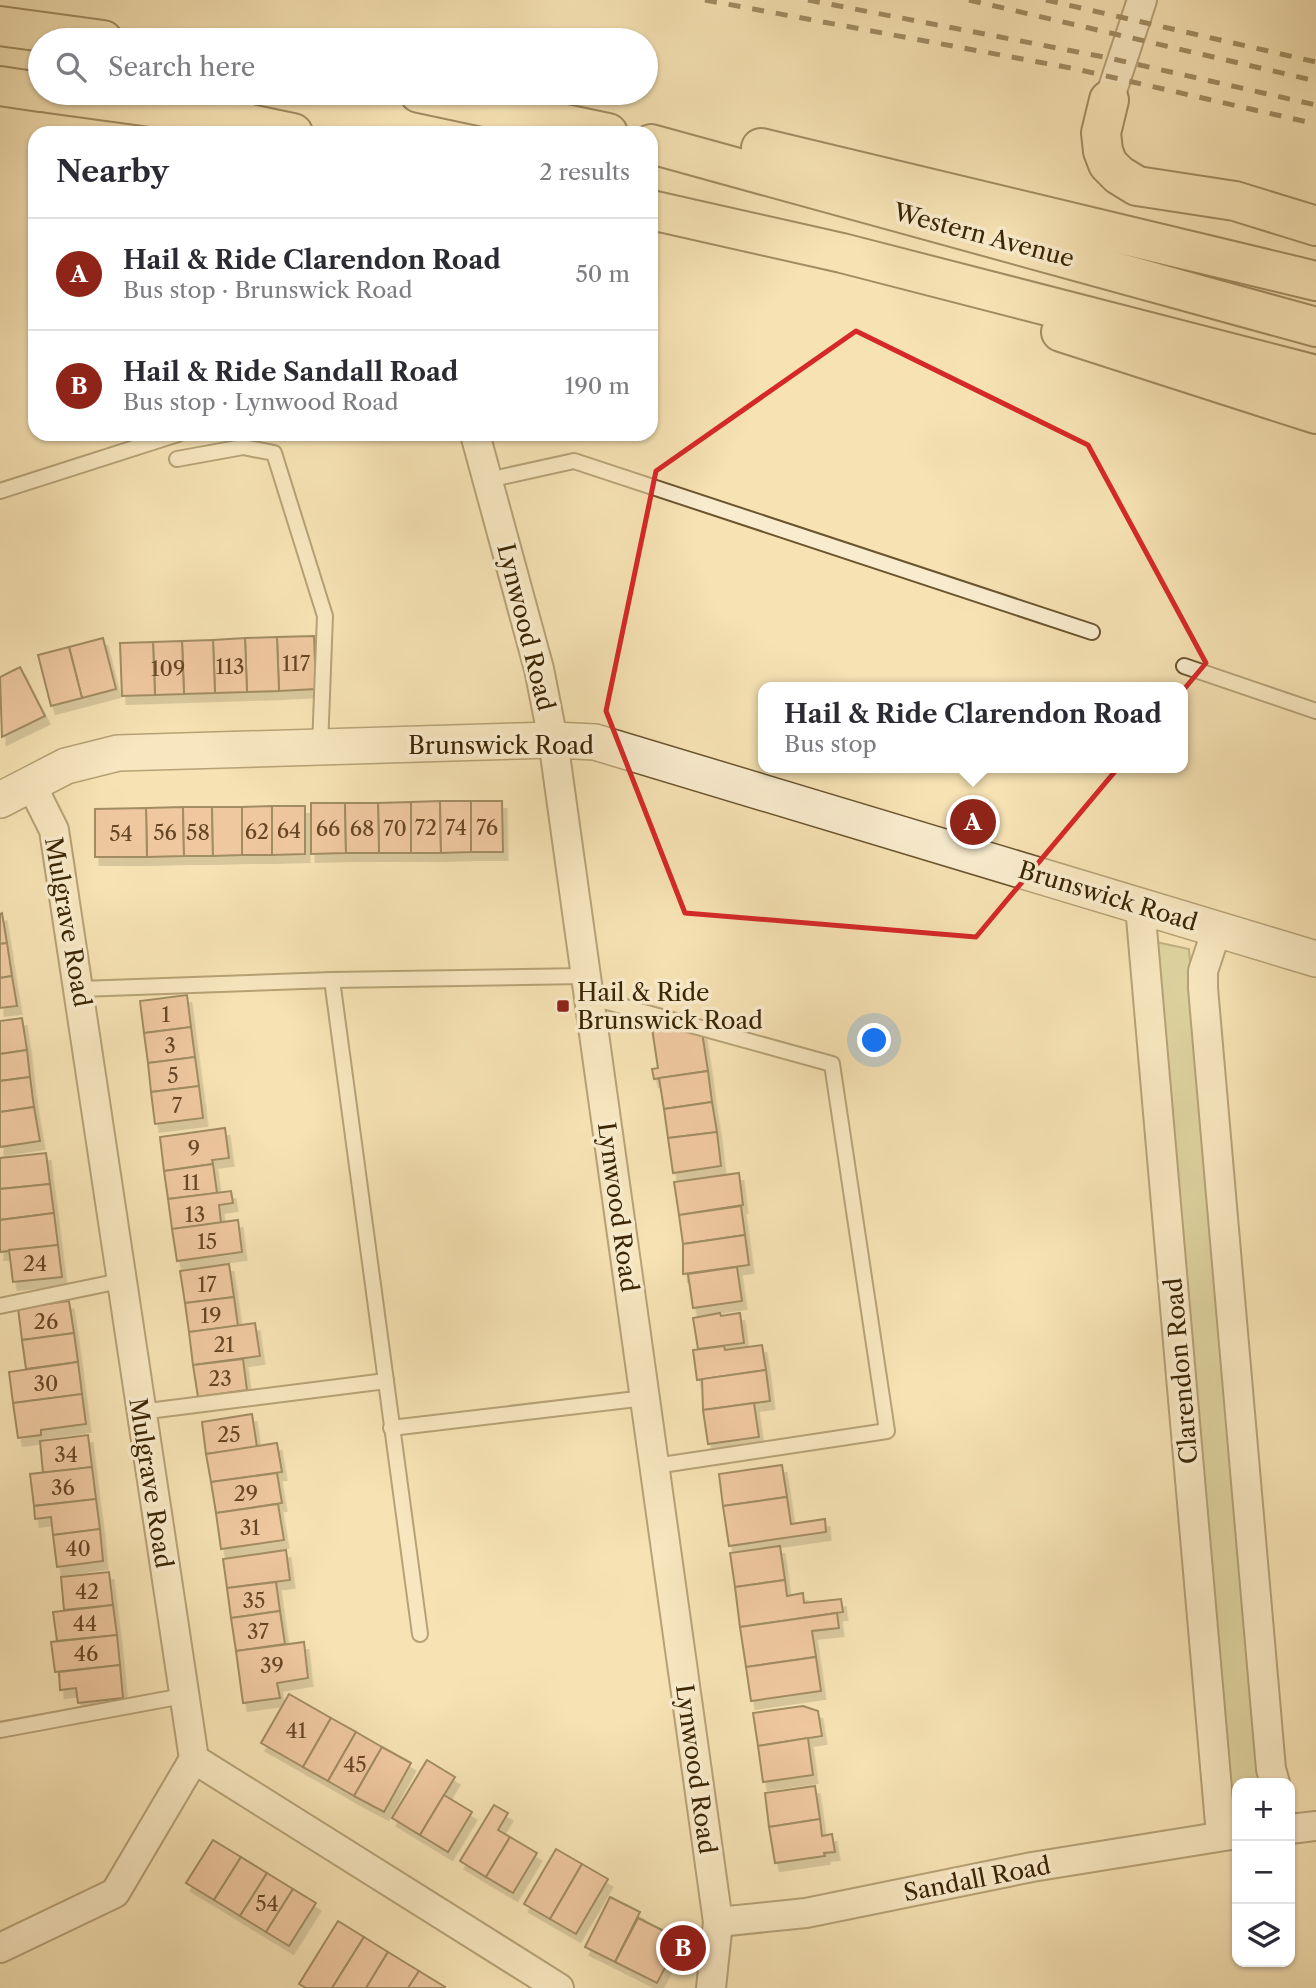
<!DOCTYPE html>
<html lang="en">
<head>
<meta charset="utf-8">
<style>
  :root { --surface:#fff; --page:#f2f2f3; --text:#2b2b33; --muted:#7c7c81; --line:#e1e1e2; --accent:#8f2418 }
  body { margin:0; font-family:"Libre Caslon Text",serif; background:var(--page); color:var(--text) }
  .controls { position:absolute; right:21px; bottom:21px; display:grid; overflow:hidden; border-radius:14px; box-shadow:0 2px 5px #0004 }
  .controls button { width:63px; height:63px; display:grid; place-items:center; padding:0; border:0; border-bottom:2px solid var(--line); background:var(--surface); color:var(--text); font:35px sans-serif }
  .you { position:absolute; left:875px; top:1041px; width:24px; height:24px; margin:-18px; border:5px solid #fff; border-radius:50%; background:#1a73e8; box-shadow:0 0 0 10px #1a73e833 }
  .badge { display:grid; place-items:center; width:46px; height:46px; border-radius:50%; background:var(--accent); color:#fff; font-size:23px; font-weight:700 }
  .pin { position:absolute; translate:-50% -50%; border:4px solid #fff; box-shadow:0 2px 7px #0006 }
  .popup { position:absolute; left:758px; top:682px; width:430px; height:91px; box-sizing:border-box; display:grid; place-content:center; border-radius:14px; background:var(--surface); filter:drop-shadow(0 2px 5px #0005); font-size:23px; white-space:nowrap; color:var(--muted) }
  .popup b { font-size:26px; color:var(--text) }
  .popup::after { content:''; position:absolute; left:50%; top:100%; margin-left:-14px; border:14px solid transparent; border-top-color:var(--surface) }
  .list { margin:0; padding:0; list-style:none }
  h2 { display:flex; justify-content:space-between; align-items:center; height:91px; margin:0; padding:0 28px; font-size:30px }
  h2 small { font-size:23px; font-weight:400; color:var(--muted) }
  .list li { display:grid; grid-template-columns:46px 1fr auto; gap:21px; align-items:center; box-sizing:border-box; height:112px; padding:0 28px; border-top:2px solid var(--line) }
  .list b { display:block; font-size:26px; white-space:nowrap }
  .list p { margin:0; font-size:23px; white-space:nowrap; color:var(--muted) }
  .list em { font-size:23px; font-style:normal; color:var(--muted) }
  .icon { flex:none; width:38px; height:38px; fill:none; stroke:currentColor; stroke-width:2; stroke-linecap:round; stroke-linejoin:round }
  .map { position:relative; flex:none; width:1316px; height:1988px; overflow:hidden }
  .search { position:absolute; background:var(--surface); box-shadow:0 2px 5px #0004; left:28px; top:28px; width:630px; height:77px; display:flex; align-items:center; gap:18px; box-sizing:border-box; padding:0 24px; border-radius:38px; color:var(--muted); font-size:26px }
  .panel { position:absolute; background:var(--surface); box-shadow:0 2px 5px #0004; left:28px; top:126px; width:630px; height:315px; border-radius:21px }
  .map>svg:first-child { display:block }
  .green { fill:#c1c289; stroke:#7e7446; stroke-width:2 }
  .building { fill:#e6a98b; stroke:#3b2502; stroke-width:2; filter:url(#shadow) }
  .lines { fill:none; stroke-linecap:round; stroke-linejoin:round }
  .service-casing { stroke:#6a542e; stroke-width:18 }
  .minor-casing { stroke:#6a542e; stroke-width:32 }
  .tertiary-casing { stroke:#6a542e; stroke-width:38 }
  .trunk-casing { stroke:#3b2502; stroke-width:42 }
  .service { stroke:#f9ecce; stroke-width:14 }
  .minor { stroke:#f9ecce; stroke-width:28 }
  .tertiary { stroke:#f9ecce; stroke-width:35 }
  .trunk { stroke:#f6e2b3; stroke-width:38 }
  .rail { stroke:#3b2502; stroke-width:5; stroke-dasharray:12 12; stroke-linecap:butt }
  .marked { fill:none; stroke:#d62828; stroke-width:5; stroke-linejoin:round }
  .poi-dot { fill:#8f2418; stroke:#f9ecce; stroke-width:2.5 }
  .labels { text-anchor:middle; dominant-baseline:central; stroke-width:7; stroke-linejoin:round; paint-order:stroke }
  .number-label { font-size:21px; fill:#664624 }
  .street-label { font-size:24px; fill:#3b2502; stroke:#f9ecce }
  .poi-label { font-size:24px; fill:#3b2502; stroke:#f9ecce; text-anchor:start }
</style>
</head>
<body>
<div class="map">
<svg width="1316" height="1988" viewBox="0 0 1316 1988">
  <defs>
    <filter id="shadow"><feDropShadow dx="4.5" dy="8" stdDeviation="0" flood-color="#0004"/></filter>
  </defs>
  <rect width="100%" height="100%" fill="#f6e2b3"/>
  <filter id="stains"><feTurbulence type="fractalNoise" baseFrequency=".00286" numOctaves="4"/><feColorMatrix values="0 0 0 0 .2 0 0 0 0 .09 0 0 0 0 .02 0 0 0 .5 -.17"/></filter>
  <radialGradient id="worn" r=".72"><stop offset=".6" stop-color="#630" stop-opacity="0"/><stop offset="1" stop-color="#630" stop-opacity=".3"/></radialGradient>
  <polygon class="green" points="1156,942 1189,949 1259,1783 1237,1783 1237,1809 1233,1809"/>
  <g class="building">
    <polygon points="314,636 316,689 279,691 277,637"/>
    <polygon points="277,637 279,691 247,692 245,638"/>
    <polygon points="103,638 116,689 82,698 69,647"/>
    <polygon points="245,638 247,692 215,693 213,640"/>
    <polygon points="213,640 215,693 184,694 182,641"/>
    <polygon points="182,641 184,694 155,695 153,642"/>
    <polygon points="153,642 155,695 122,696 120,643"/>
    <polygon points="69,647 82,698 51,706 38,655"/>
    <polygon points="20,667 45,716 2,737 0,677"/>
    <polygon points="440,801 441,853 411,853 411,802"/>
    <polygon points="440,801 471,801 471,852 441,853"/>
    <polygon points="471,801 502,801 503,852 471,852"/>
    <polygon points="411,802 411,853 379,853 378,803"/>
    <polygon points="311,803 345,803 346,853 311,854"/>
    <polygon points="345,803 378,803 379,853 346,853"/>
    <polygon points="272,806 272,855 242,855 242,807"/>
    <polygon points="272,806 305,806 305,854 272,855"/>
    <polygon points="183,807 184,856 147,857 146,808"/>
    <polygon points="183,807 212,807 213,856 184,856"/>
    <polygon points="212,807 242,807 242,855 213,856"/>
    <polygon points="146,808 147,857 95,857 95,809"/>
    <polygon points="2,913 7,943 0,944 0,914"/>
    <polygon points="7,943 12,976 0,978 0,944"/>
    <polygon points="12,976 17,1006 0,1008 0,978"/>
    <polygon points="187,995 191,1027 144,1033 140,1001"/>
    <polygon points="22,1018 27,1050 0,1054 0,1021"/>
    <polygon points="651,1022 702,1032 708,1071 654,1079 652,1069 658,1068"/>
    <polygon points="191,1027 195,1057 148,1063 144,1033"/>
    <polygon points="27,1050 30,1077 0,1081 0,1054"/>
    <polygon points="195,1057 199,1086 151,1092 148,1063"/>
    <polygon points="708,1071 712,1102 664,1109 659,1078"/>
    <polygon points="30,1077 34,1107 0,1112 0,1081"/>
    <polygon points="199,1086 203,1118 155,1124 151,1092"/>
    <polygon points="712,1102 717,1132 668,1138 664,1109"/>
    <polygon points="34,1107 40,1141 0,1147 0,1112"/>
    <polygon points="225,1128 229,1158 212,1160 213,1164 164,1171 160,1137"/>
    <polygon points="717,1132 721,1166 673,1173 668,1138"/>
    <polygon points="46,1153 50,1184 0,1189 0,1158"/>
    <polygon points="213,1164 217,1193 168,1199 164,1171"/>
    <polygon points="739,1173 743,1205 679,1215 674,1182"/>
    <polygon points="50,1184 54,1213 0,1220 0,1189"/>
    <polygon points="231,1191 233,1203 219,1205 221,1223 172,1229 168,1199"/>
    <polygon points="741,1206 745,1235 683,1244 679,1215"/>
    <polygon points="54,1213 58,1245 0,1252 0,1220"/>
    <polygon points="238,1220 242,1252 177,1261 172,1229"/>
    <polygon points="745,1235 749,1265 683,1274 683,1244"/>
    <polygon points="58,1245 62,1277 13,1282 9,1250"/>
    <polygon points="229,1264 234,1297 185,1303 180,1271"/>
    <polygon points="737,1267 742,1301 693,1308 688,1274"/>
    <polygon points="234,1297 238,1326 189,1332 185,1303"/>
    <polygon points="69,1301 74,1333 22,1340 18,1308"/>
    <polygon points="720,1313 721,1316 740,1313 744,1343 698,1349 693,1318"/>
    <polygon points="255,1323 260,1356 193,1365 189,1332"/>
    <polygon points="74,1333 78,1362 26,1369 22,1340"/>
    <polygon points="762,1345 766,1370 697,1380 693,1350 724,1346 725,1350"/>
    <polygon points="243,1359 247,1390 198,1397 193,1365"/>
    <polygon points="78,1362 82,1394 13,1403 9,1372"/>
    <polygon points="766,1370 770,1401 703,1410 702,1379"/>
    <polygon points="82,1394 86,1424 41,1430 41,1435 18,1438 13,1403"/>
    <polygon points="754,1403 759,1437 708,1444 703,1410"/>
    <polygon points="252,1414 257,1447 206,1454 202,1422"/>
    <polygon points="88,1435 92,1467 43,1473 40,1441"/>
    <polygon points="277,1443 282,1472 211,1482 206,1454"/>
    <polygon points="782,1465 787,1497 723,1506 719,1474"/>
    <polygon points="92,1467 96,1499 34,1506 30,1474"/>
    <polygon points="277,1473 282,1503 216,1513 211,1482"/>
    <polygon points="787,1497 791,1524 825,1519 826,1532 729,1546 723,1506"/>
    <polygon points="96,1499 100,1529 53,1535 51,1517 35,1519 34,1506"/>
    <polygon points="278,1504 284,1540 221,1549 216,1513"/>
    <polygon points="100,1529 103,1561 57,1567 53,1535"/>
    <polygon points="780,1546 785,1580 735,1587 730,1553"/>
    <polygon points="286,1550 290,1580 227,1588 223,1559"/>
    <polygon points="109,1572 113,1605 64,1610 61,1577"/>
    <polygon points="785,1580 787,1596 803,1593 804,1603 841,1599 843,1612 740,1627 735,1587"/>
    <polygon points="276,1582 280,1611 231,1618 227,1588"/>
    <polygon points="113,1605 117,1635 57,1641 53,1612"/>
    <polygon points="280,1611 285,1644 236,1651 231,1618"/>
    <polygon points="837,1613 839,1628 812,1631 816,1657 746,1667 740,1627"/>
    <polygon points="117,1635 120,1665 55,1672 51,1642"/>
    <polygon points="304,1642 308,1678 277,1683 280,1698 243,1703 236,1651"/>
    <polygon points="816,1657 821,1691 751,1701 746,1667"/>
    <polygon points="120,1665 123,1698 78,1703 76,1688 60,1690 59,1672"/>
    <polygon points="289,1694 331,1718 303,1767 261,1743"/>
    <polygon points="803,1706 818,1711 822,1736 758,1746 753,1713"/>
    <polygon points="331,1718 356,1732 328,1781 303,1767"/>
    <polygon points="356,1732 382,1747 354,1796 328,1781"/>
    <polygon points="808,1738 813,1775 763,1782 758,1746"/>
    <polygon points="382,1747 411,1763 384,1812 354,1796"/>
    <polygon points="427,1760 455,1777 420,1835 392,1818"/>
    <polygon points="815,1786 820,1819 769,1827 765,1793"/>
    <polygon points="444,1795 472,1812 448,1852 420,1835"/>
    <polygon points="494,1805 508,1813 498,1830 510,1837 486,1877 460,1861"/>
    <polygon points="820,1819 822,1836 832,1834 835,1852 824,1853 825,1856 775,1863 769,1827"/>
    <polygon points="510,1837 537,1853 513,1893 486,1877"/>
    <polygon points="213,1840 241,1857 214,1900 186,1883"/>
    <polygon points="556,1849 582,1864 550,1919 524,1904"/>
    <polygon points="241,1857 267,1873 240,1916 214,1900"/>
    <polygon points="582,1864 608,1879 576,1934 550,1919"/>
    <polygon points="267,1873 293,1889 266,1932 240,1916"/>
    <polygon points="293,1889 316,1903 289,1946 266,1932"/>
    <polygon points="610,1897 640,1912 615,1962 585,1947"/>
    <polygon points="638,1918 680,1939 657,1983 615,1962"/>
    <polygon points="338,1921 364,1937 332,1988 306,1988 299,1984"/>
    <polygon points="364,1937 388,1952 366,1988 332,1988"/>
    <polygon points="388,1952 419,1971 408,1988 366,1988"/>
    <polygon points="419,1971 445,1987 444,1988 408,1988"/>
  </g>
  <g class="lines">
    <g class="service-casing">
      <g id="service">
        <polyline points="177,459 243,447 274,453 325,616 320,747"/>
        <polyline points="488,480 574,461 1092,632"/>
        <polyline points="0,491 178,434"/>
        <polyline points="1184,666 1316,711"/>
        <polyline points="332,980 420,1634"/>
        <polyline points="80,989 332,980 586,976"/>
        <polyline points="589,997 832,1064 887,1431 655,1466"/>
        <polyline points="0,1306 120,1281"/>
        <polyline points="140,1412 386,1381"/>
        <polyline points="391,1428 645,1398"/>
        <polyline points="0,1730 183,1696"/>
      </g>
    </g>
    <g class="minor-casing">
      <g id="minor">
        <polyline points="1109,100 1142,0"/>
        <polyline points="475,434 539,669 553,740 718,1922 711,1988"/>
        <polyline points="31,784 54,830 194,1759 559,1988"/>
        <polyline points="1140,906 1221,1835"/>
        <polyline points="1217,929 1203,971 1203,988 1271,1769 1275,1783"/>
        <polyline points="1290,1829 1316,1826"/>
        <polyline points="718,1922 806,1913 1032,1867 1237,1834"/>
        <polyline points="0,1948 115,1893 194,1759"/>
      </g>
    </g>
    <g class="tertiary-casing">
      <polyline id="tertiary" points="0,800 66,766 118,753 553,740 595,742 1316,959"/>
    </g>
    <g class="trunk-casing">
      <g id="trunk">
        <polyline points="0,26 103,40"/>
        <polyline points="0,86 40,92"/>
        <polyline points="48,93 202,114 293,133"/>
        <polyline points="419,93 608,133"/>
        <polyline points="1109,100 1101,133 1103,151 1108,164 1119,175 1137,186 1235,201 1316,226"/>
        <polyline points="651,144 1316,327"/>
        <polyline points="761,148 1316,281"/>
        <polyline points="651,210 842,253 1316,375"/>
        <polyline points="1061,332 1316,414"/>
      </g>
    </g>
    <use href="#service" class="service"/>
    <use href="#minor" class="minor"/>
    <use href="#tertiary" class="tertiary"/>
    <use href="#trunk" class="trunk"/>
    <g class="rail">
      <polyline points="705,0 1076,69 1316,124"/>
      <polyline points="808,0 1109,58 1316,105"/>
      <polyline points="969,0 1316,81"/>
      <polyline points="1046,0 1316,62"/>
    </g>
  </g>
  <path d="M0 0H1316V1988H0ZM 856,331 L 1088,445 L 1206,663 L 976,937 L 685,913 L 606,711 L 656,471 Z" fill="#f6e2b3" fill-opacity=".55" fill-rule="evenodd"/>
  <path class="marked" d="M 856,331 L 1088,445 L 1206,663 L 976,937 L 685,913 L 606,711 L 656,471 Z"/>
  <rect class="poi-dot" x="556" y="999" width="14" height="14" rx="3.5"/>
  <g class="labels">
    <g class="number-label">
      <text x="296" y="663">117</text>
      <text x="230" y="666">113</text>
      <text x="168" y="668">109</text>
      <text x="426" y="827">72</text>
      <text x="456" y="827">74</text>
      <text x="487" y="827">76</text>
      <text x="328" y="828">66</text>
      <text x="362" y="828">68</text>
      <text x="395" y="828">70</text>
      <text x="289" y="830">64</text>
      <text x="257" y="831">62</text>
      <text x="165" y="832">56</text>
      <text x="198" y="832">58</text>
      <text x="121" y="833">54</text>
      <text x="166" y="1014">1</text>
      <text x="170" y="1045">3</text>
      <text x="173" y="1075">5</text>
      <text x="177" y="1105">7</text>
      <text x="194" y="1148">9</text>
      <text x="191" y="1182">11</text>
      <text x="195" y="1214">13</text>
      <text x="207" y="1241">15</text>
      <text x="35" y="1263">24</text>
      <text x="207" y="1284">17</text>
      <text x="211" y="1315">19</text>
      <text x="46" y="1321">26</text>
      <text x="224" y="1344">21</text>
      <text x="220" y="1378">23</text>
      <text x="46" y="1383">30</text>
      <text x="229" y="1434">25</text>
      <text x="66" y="1454">34</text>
      <text x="63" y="1487">36</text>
      <text x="246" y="1493">29</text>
      <text x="250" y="1527">31</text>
      <text x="78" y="1548">40</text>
      <text x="87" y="1591">42</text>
      <text x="254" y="1600">35</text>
      <text x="85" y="1623">44</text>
      <text x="258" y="1631">37</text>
      <text x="86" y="1653">46</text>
      <text x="272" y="1665">39</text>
      <text x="296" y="1730">41</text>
      <text x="355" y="1764">45</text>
      <text x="267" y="1903">54</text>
    </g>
    <g class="street-label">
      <text transform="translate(984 235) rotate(15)">Western Avenue</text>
      <text transform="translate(526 627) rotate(76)">Lynwood Road</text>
      <text x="501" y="745">Brunswick Road</text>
      <text transform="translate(1108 896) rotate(17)">Brunswick Road</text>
      <text transform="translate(68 922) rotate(80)">Mulgrave Road</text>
      <text transform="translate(618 1207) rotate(82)">Lynwood Road</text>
      <text transform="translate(1181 1371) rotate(-95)">Clarendon Road</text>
      <text transform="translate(151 1483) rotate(81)">Mulgrave Road</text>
      <text transform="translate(696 1769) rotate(82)">Lynwood Road</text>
      <text transform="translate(977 1879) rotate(-11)">Sandall Road</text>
    </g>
    <g class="poi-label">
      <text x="577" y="992">Hail &amp; Ride<tspan x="577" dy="28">Brunswick Road</tspan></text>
    </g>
  </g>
  <rect width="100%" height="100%" filter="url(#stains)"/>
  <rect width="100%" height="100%" fill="url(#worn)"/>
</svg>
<div class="controls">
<button>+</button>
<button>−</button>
<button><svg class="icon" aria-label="layers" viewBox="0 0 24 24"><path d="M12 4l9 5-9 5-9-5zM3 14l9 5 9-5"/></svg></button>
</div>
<div class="you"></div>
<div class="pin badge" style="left:973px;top:822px">A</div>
<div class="popup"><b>Hail &amp; Ride Clarendon Road</b>Bus stop</div>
<div class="pin badge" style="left:683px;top:1948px">B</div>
<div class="search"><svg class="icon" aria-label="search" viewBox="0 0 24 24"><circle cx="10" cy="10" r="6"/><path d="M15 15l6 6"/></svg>Search here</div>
<section class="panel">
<h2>Nearby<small>2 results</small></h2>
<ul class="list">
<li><span class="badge">A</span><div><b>Hail &amp; Ride Clarendon Road</b><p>Bus stop · Brunswick Road</p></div><em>50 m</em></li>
<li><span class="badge">B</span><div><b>Hail &amp; Ride Sandall Road</b><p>Bus stop · Lynwood Road</p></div><em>190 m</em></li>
</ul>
</section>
</div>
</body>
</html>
